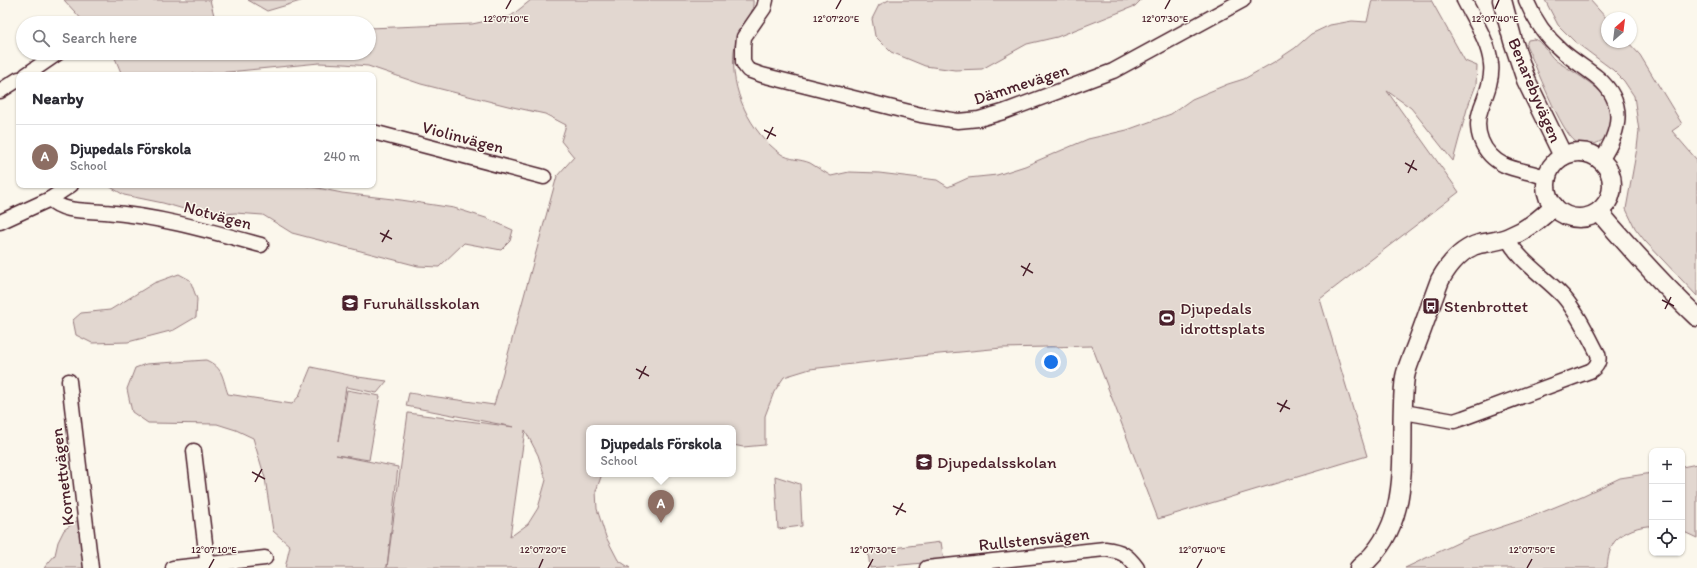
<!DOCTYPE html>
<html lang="en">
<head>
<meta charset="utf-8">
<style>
  :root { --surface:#fff; --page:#f2f2f3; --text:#2b2b33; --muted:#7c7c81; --line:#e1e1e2; --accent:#b45309 }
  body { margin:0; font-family:Itim,sans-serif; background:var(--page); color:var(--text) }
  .controls { position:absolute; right:12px; bottom:12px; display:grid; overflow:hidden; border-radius:8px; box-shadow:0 1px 3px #0004 }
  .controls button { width:36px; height:36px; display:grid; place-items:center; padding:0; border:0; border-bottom:1px solid var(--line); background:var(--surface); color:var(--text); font:20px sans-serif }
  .compass { position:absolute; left:1601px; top:12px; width:36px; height:36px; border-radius:50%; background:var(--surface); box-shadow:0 1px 3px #0004; rotate:28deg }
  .you { position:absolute; left:1051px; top:362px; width:14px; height:14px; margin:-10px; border:3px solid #fff; border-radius:50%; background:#1a73e8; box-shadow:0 0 0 6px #1a73e833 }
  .badge { display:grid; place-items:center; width:26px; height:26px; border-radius:50%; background:var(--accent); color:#fff; font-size:13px; font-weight:700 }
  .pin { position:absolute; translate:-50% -33px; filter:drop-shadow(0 1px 2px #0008) }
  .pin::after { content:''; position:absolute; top:21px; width:14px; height:12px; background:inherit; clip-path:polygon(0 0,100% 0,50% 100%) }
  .popup { position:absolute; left:586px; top:425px; width:150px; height:52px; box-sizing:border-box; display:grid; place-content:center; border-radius:8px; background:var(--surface); filter:drop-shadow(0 1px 3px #0005); font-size:13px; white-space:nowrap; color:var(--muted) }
  .popup b { font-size:15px; color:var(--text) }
  .popup::after { content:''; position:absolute; left:50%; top:100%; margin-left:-8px; border:8px solid transparent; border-top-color:var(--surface) }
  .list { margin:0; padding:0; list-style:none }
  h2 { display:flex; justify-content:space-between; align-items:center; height:52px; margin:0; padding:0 16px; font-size:17px }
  h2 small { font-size:13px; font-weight:400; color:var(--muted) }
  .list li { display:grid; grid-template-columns:26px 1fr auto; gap:12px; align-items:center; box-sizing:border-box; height:64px; padding:0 16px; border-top:1px solid var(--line) }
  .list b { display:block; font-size:15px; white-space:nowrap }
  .list p { margin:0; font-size:13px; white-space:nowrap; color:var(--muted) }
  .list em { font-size:13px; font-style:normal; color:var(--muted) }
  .icon { flex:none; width:22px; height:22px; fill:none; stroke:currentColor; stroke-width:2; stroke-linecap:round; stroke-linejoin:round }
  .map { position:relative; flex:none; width:1697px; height:568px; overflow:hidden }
  .search { position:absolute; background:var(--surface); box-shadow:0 1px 3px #0004; left:16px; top:16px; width:360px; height:44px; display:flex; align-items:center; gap:10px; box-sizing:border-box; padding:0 14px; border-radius:22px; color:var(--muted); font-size:15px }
  .panel { position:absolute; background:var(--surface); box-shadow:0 1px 3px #0004; left:16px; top:72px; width:360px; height:116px; border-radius:8px }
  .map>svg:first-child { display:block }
  .green { fill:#e2d7d0; stroke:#967b7e; fill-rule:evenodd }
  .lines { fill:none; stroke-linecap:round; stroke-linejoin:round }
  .minor-casing { stroke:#4a1f2b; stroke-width:17 }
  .tertiary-casing { stroke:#4a1f2b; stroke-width:21 }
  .minor { stroke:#fbf7ec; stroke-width:14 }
  .tertiary { stroke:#fbf7ec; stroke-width:18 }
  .ticks { fill:none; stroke:#4a1f2b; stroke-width:1.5 }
  .labels { text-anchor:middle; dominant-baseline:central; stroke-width:3; stroke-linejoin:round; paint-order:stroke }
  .street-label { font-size:17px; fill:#4a1f2b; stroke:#fbf7ec }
  .poi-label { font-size:17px; fill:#4a1f2b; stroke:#fbf7ec; text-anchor:start }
  .ticks-label { font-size:10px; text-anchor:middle; fill:#4a1f2b; stroke:#fbf7ec; stroke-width:3; stroke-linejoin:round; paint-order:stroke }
</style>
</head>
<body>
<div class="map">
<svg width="1697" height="568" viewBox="0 0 1697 568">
  <rect width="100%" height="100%" fill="#fbf7ec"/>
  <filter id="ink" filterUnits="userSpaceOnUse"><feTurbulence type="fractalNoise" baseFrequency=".025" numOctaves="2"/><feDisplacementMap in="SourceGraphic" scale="8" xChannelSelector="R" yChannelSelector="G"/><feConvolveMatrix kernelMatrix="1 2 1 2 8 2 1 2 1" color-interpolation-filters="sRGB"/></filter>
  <g filter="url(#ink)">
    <g class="green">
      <polygon points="64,0 210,0 216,23 85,23"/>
      <polygon points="248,0 304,0 267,11"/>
      <path d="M 531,0 L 753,0 C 755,18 736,34 734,51 C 730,90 750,132 781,154 C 789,160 801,159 810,163 C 817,167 824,172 831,176 L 849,172 L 879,173 L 937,180 L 948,187 L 968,178 L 997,175 L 1025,166 L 1088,139 L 1127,130 L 1171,114 L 1192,99 L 1228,84 L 1244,79 L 1274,62 L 1295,48 L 1311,34 L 1330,25 L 1352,21 L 1367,22 L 1372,0 L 1431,0 L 1465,61 L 1477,66 L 1476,85 L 1467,109 L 1453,161 L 1411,108 L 1387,91 L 1459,192 L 1320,299 L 1367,456 L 1158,519 L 1092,346 L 1002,348 L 929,355 L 810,369 L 784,377 L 774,392 L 765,416 L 765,445 L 743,447 L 733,445 L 733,428 L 589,428 L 589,474 L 602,474 L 596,491 L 597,509 L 606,537 L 618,560 L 630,568 L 285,568 L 290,546 L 273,531 L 265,478 L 253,438 L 236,430 L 217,424 L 148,423 L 132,412 L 127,389 L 135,368 L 146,364 L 206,360 C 224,368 222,378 228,394 L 292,404 L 299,396 L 311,367 L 358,377 L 387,381 L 377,393 L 346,387 L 338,442 L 347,390 L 380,396 L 369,460 L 336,455 L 398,467 L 387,567 L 408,413 L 514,427 L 406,406 L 409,393 L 494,405 L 557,176 L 574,157 L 561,141 L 566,125 L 545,114 L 508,106 L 421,84 L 368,66 L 344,64 L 319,63 L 218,73 L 122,75 L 113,53 L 369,53 L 369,28 L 472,24 L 511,16 ZM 525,430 L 538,455 L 546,480 L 538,508 L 528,524 L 510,537 Z"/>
      <polygon points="889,0 1141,0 1135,6 1057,37 1027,44 982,69 955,70 925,66 891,52 875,36 872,19 879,5"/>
      <polygon points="1545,0 1590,0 1607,19 1607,42 1628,42 1640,55 1682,124 1672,131 1697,160 1697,296 1645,241 1635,228 1626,209 1637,148 1639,131 1634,96 1624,81 1613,70 1574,41 1558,25"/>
      <path d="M 1534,39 C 1545,43 1547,53 1555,60 C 1568,69 1598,85 1605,98 C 1610,106 1614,122 1610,131 C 1605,143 1587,149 1576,142 C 1560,131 1536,65 1526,45 L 1528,40 Z"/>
      <polygon points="107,185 303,185 342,193 401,200 454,208 486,218 513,230 510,241 501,250 464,243 439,267 418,266 292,233 263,215 235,213 208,216 163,203 124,195"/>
      <polygon points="179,274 190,280 197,299 196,317 174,330 128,342 92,343 76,335 73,320 81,313 110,310 154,283"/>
      <polygon points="1697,464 1697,538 1682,531 1682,467"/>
      <path d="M 1652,473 L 1652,526 C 1640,525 1623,532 1615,541 C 1609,549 1608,559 1607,568 L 1405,568 L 1468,538 L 1528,518 L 1582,496 L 1620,478 Z"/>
      <polygon points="775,476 800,484 802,526 778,529"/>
      <polygon points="78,520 84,568 44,568 55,555 58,542 64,530"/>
      <polygon points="941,542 944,561 870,568 868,551"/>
    </g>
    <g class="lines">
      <g class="minor-casing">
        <g id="minor">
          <polyline points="766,0 764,8 744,37 743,47 743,62 745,66 748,70 762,75 921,115 958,121 979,119 1003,112 1113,71 1243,0"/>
          <path d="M 1464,0 C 1474,20 1489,42 1491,64 C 1493,78 1486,95 1481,108 C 1473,130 1482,154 1504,165 C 1517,171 1533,172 1547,178"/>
          <path d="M 1526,0 C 1534,19 1545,36 1561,50 C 1572,60 1586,68 1598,78 C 1627,103 1620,132 1601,160"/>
          <polyline points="26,75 58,53"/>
          <polyline points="0,91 19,79"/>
          <polyline points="373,132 544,177"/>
          <path d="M 50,199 C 63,213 88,210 105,212 C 158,216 210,231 261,245"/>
          <polyline points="0,222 50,199 71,185"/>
          <polyline points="69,381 91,568"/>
          <path d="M 1404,412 L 1454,421 L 1463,418 L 1590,371 C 1597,367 1600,361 1598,354 C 1588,335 1577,312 1563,296 C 1544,276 1520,262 1507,238"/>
          <polyline points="194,451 208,568"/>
          <polyline points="173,568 265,558"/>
          <path d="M 927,568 L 1105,549 C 1121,551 1127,554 1137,568"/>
        </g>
      </g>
      <g class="tertiary-casing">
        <g id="tertiary">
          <polyline points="1502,0 1513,41 1526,80 1563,156"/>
          <circle cx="1579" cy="185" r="33"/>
          <path d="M 1599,212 C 1630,248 1662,284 1697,317"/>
          <path d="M 1359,568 C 1419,520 1396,443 1405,377 C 1407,366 1413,354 1417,343 C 1425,322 1432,301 1440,280 C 1449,264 1461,249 1479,244 C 1489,242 1500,241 1509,237 C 1527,230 1540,219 1554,206"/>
        </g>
      </g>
      <use href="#minor" class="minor"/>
      <use href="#tertiary" class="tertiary"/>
    </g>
  </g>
  <path class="ticks" d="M 506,9 L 511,0M 836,9 L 841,0M 1165,9 L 1170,0M 1495,9 L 1499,0M 764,130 L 776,136M 767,139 L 773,127M 1405,163 L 1417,170M 1408,173 L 1414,160M 380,233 L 392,239M 382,242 L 389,230M 1021,266 L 1033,273M 1023,276 L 1030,263M 1662,300 L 1674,306M 1665,309 L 1671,297M 636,369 L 649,376M 639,379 L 646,366M 1277,403 L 1290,409M 1280,412 L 1287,400M 252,472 L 265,479M 255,482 L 262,469M 893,506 L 906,512M 896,515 L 903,503M 209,568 L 214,559M 539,568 L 543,559M 868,568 L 873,559M 1197,568 L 1202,559M 1527,568 L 1532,559"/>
  <defs>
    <g id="school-square" transform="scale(0.9)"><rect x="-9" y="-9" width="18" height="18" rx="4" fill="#4a1f2b" stroke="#fbf7ec"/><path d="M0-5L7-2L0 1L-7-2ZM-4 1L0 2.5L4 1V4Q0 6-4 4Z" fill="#fff"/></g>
    <g id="bus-square" transform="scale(0.9)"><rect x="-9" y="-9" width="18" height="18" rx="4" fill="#4a1f2b" stroke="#fbf7ec"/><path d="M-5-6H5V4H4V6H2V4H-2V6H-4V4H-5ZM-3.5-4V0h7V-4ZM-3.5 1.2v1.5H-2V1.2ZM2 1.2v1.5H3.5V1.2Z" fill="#fff"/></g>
    <g id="stadium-square" transform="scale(0.9)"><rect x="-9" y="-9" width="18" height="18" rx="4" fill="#4a1f2b" stroke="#fbf7ec"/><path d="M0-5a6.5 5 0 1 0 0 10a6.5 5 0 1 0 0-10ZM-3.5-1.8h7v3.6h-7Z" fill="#fff"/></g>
  </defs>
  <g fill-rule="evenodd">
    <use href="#school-square" x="350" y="303"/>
    <use href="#bus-square" x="1431" y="306"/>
    <use href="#stadium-square" x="1167" y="318"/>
    <use href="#school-square" x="924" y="462"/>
  </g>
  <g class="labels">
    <g class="street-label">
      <text transform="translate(1021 84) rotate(-18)">Dämmevägen</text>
      <text transform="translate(1535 90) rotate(67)">Benarebyvägen</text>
      <text transform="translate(463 137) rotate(15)">Violinvägen</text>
      <text transform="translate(218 215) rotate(15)">Notvägen</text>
      <text transform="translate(62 477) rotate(-97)">Kornettvägen</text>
      <text transform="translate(1034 539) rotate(-6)">Rullstensvägen</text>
    </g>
    <g class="poi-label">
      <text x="363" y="303">Furuhällsskolan</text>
      <text x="1444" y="306">Stenbrottet</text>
      <text x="1180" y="308">Djupedals<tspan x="1180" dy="20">idrottsplats</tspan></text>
      <text x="937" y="462">Djupedalsskolan</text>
    </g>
  </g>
  <g class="ticks-label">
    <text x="506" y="22">12°07'10"E</text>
    <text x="836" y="22">12°07'20"E</text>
    <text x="1165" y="22">12°07'30"E</text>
    <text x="1495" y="22">12°07'40"E</text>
    <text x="214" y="553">12°07'10"E</text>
    <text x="543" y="553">12°07'20"E</text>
    <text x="873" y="553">12°07'30"E</text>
    <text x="1202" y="553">12°07'40"E</text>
    <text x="1532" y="553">12°07'50"E</text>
  </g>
</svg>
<div class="controls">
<button>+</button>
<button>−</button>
<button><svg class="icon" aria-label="locate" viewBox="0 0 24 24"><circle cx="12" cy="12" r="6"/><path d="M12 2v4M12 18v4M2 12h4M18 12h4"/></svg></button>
</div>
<svg class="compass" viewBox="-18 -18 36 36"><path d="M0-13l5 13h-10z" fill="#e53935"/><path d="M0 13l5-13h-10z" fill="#7c7c81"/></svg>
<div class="you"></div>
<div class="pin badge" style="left:661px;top:523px;background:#8d6e63">A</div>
<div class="popup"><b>Djupedals Förskola</b>School</div>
<div class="search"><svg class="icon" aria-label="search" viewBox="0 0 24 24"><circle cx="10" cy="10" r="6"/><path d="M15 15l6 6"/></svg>Search here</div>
<section class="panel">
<h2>Nearby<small></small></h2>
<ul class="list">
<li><span class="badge" style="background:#8d6e63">A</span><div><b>Djupedals Förskola</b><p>School</p></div><em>240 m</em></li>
</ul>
</section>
</div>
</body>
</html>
